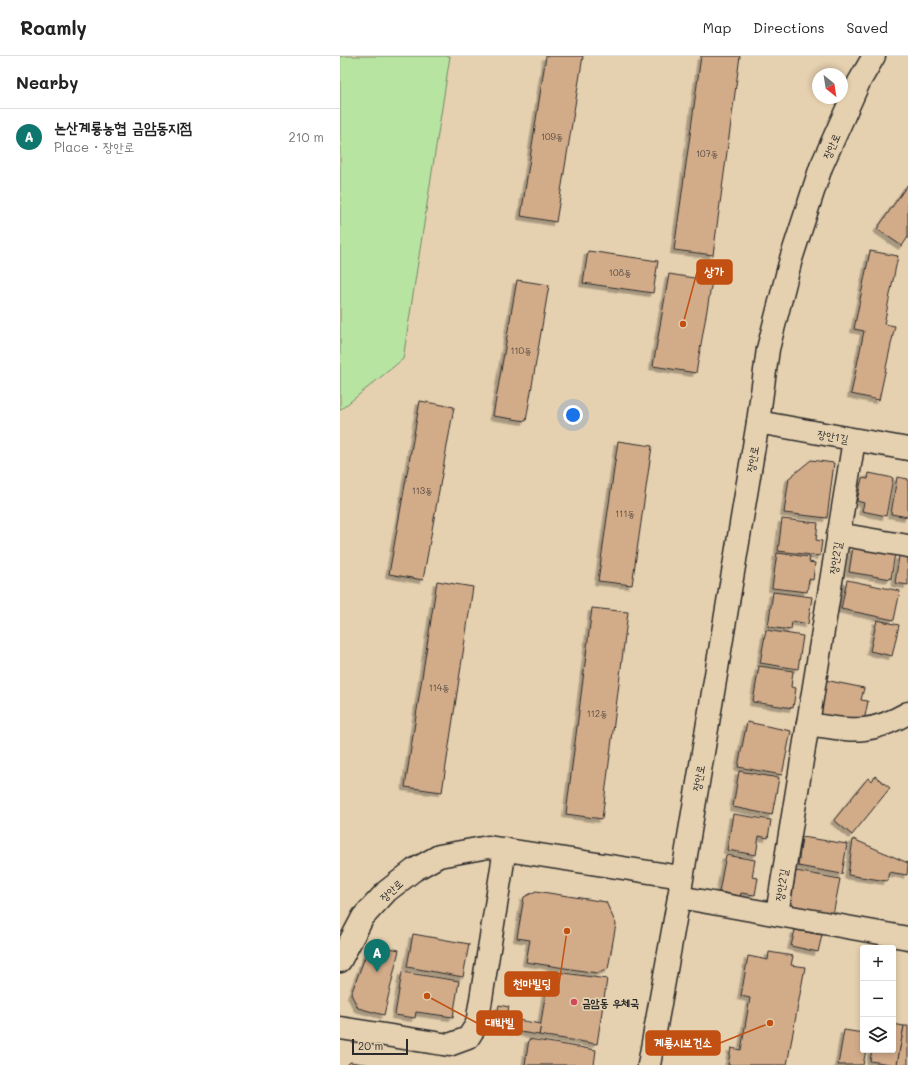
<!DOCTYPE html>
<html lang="en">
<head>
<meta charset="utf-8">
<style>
  :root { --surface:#fff; --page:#f2f2f2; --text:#222; --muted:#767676; --line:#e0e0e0; --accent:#0f766e }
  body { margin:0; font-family:Mali,"Poor Story",sans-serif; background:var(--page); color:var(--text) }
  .controls { position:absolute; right:12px; bottom:12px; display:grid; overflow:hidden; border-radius:4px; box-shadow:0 2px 6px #0003 }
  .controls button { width:36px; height:36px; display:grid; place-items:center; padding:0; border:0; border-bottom:1px solid var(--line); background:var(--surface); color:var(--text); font:20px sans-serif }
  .compass { position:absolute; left:472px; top:12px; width:36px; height:36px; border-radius:50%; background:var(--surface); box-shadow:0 2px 6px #0003; rotate:150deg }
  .scale { position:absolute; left:12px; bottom:10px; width:56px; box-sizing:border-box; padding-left:4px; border:2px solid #2b2b2b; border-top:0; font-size:11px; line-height:14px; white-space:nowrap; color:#2b2b2b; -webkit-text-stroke:3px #e5d0af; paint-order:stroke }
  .you { position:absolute; left:233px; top:359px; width:14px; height:14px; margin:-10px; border:3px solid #fff; border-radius:50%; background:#1a73e8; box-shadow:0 0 0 6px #1a73e833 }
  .badge { display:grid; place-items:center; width:26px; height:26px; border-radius:50%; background:var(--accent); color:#fff; font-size:13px; font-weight:700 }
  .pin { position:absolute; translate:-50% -33px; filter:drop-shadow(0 1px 2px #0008) }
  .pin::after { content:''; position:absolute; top:21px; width:14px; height:12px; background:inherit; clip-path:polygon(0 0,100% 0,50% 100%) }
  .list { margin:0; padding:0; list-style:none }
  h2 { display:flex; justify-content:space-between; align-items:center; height:52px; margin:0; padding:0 16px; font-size:17px }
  h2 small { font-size:13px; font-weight:400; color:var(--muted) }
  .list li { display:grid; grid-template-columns:26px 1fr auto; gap:12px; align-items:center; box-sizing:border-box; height:56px; padding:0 16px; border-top:1px solid var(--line) }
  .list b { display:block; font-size:15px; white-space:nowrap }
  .list p { margin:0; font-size:13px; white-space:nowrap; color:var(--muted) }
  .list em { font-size:13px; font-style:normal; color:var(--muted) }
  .icon { flex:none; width:22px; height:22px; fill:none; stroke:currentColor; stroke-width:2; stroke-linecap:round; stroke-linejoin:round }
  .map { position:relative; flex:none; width:568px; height:1009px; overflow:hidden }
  header { display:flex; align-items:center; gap:24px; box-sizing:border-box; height:56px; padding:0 20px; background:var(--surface); border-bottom:1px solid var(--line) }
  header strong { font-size:19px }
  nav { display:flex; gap:22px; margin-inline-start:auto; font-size:14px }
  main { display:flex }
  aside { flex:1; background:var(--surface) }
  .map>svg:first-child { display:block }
  .green { fill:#b8e4a2; stroke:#728866 }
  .building { fill:#d2ab89; stroke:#2b2b2b; filter:url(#shadow) }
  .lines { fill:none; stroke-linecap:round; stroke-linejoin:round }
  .minor-casing { stroke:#2b2b2b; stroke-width:25 }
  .minor { stroke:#e5d0af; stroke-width:22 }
  .poi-dot { fill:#d1495b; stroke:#e5d0af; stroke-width:1.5 }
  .labels { text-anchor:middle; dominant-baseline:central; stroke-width:3.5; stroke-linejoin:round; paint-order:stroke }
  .number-label { font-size:9px; fill:#554b42 }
  .street-label { font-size:11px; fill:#2b2b2b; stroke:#e5d0af }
  .poi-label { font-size:11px; font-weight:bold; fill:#2b2b2b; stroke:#e5d0af; text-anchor:start }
  .leader { fill:none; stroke:#c25012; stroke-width:1.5 }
  .callout-dot { fill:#c25012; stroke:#e5d0af; stroke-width:1.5 }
  .callout { fill:#c25012; stroke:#c25012; stroke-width:1.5 }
  .callout-label { font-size:12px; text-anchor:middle; font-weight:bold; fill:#fff }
</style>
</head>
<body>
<header>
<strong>Roamly</strong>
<nav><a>Map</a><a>Directions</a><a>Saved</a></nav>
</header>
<main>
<aside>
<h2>Nearby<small></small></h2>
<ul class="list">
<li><span class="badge">A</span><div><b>논산계룡농협 금암동지점</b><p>Place · 장안로</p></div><em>210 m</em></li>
</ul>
</aside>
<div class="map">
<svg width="568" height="1009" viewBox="0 0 568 1009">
  <defs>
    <filter id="shadow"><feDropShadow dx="-3.5" dy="3.5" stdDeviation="0" flood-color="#0004"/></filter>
  </defs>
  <rect width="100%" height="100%" fill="#e5d0af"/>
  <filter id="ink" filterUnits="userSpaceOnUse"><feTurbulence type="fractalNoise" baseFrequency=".025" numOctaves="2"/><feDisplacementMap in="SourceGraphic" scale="8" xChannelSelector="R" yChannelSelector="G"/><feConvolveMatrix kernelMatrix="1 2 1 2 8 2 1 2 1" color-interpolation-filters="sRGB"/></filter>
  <g filter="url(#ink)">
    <polygon class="green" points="0,0 110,0 63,303 0,354"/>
    <g class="building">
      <polygon points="206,0 243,0 216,166 181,160"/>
      <polygon points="361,0 400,0 373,199 334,194"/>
      <polygon points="568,128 568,181 562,190 537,173"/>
      <polygon points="248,195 318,205 313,237 243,227"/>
      <polygon points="530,195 558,200 544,268 555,270 539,344 511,338 524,275 514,273"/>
      <polygon points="329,218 372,225 356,317 313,310"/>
      <polygon points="177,224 209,229 186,365 153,360"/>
      <polygon points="80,345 114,351 83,524 49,518"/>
      <polygon points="278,385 312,390 292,529 258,525"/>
      <polygon points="471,404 494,407 487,462 444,457 449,422"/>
      <polygon points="529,417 553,422 546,460 522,455 524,447 517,445 522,422 528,423"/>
      <polygon points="557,421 568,423 568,461 551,458"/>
      <polygon points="442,463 478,467 476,484 482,485 480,500 438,495"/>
      <polygon points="513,491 555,497 551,523 509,516"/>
      <polygon points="437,497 470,501 469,506 475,507 473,524 469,523 467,536 432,532"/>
      <polygon points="559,500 568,501 568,529 555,527"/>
      <polygon points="507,524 560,535 554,564 501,553"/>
      <polygon points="97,525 133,531 102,736 65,731"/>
      <polygon points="433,536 472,541 468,568 452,565 451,574 428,571"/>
      <polygon points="252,552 288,556 262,763 226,758"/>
      <polygon points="537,564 559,569 552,600 530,595"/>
      <polygon points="426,574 463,580 458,613 420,607"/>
      <polygon points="419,610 453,615 451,631 456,632 453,652 413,646"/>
      <polygon points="485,624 524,632 521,644 528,645 523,670 482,662 478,655"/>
      <polygon points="407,666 451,675 442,719 398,711"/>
      <polygon points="399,715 439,722 432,759 393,751"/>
      <polygon points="535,720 550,732 512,779 494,764 528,722 532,725"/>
      <polygon points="393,758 431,764 428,782 419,780 416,799 387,794"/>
      <polygon points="462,781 507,788 502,818 458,810"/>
      <polygon points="513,783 568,807 567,819 549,816 547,825 508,819"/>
      <polygon points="386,799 415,804 412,821 418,822 415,839 401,837 400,840 379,836"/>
      <polygon points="456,815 500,823 493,859 450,851"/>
      <polygon points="196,835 266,846 276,868 268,913 257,917 186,906 190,884 177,882 184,841"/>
      <polygon points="455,874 482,879 478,896 451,890"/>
      <polygon points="73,878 129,888 123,921 67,911"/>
      <polygon points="30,888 59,894 44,959 18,952 11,938"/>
      <polygon points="429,896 453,900 451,909 465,911 447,1009 388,1009 391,992 401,994 410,942 401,940 408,900 428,904"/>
      <polygon points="209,915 267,923 257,988 199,979"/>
      <polygon points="62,916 119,925 113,961 76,956 75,962 55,959"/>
      <polygon points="159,949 169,951 166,962 201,968 199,979 155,972"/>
      <polygon points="553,968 564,970 557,1009 530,1005 532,994 553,994"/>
      <polygon points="564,970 568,970 568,1009 557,1009"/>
      <polygon points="504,974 523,977 523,994 526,994 523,1009 498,1009"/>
      <polygon points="189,983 256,994 254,1009 185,1009"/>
      <polygon points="10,1006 32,1009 7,1009"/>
    </g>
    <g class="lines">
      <g class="minor-casing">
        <g id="minor">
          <polyline points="418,366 568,393"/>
          <polyline points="498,478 568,490"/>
          <path d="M 468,668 C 512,674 527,680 568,657"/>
          <polyline points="339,841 568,882"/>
          <polyline points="437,858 514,384"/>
          <polyline points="0,905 23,861 47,835 74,814 99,800 148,791 341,821"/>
          <polyline points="0,972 109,989 128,982 137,968 165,793"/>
          <polyline points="309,1009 339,841 418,366 428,293 451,203 481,111 519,26 534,0"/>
        </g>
      </g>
      <use href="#minor" class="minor"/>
    </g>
  </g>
  <circle class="poi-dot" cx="234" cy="946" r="4"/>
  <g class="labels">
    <g class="number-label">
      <text x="212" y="80">109동</text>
      <text x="367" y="97">107동</text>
      <text x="280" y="216">108동</text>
      <text x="181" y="294">110동</text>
      <text x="82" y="434">113동</text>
      <text x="285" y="457">111동</text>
      <text x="99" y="631">114동</text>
      <text x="257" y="657">112동</text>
    </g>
    <g class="street-label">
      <text transform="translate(491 90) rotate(-66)">장안로</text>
      <text transform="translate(493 380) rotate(10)">장안1길</text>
      <text transform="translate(412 403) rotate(-80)">장안로</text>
      <text transform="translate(495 502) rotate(-81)">장안2길</text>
      <text transform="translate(358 722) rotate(-80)">장안로</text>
      <text transform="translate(441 829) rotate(-81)">장안2길</text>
      <text transform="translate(51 834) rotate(-42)">장안로</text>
    </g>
    <g class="poi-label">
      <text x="242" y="946">금암동 우체국</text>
    </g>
  </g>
  <path class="leader" d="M343 268L357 216M227 875L219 928M87 940L137 967M430 967L380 987"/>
  <g class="callout-dot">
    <circle cx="343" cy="268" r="4"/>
    <circle cx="227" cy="875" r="4"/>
    <circle cx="87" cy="940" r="4"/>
    <circle cx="430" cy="967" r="4"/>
  </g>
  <g class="callout">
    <rect x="357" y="204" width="35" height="24" rx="4"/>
    <rect x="165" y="916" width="54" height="24" rx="4"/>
    <rect x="137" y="955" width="45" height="24" rx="4"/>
    <rect x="306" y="975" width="74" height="24" rx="4"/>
  </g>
  <g class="callout-label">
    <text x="374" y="220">상가</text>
    <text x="192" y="932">천마빌딩</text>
    <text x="160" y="971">대박빌</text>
    <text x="343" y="991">계룡시보건소</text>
  </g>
</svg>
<div class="controls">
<button>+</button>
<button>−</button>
<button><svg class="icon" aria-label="layers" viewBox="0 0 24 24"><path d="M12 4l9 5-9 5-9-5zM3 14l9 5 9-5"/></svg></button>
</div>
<svg class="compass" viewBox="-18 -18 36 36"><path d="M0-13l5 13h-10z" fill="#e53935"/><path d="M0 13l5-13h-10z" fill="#767676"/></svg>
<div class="scale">20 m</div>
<div class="you"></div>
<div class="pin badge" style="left:37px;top:916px">A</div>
</div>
</main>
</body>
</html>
